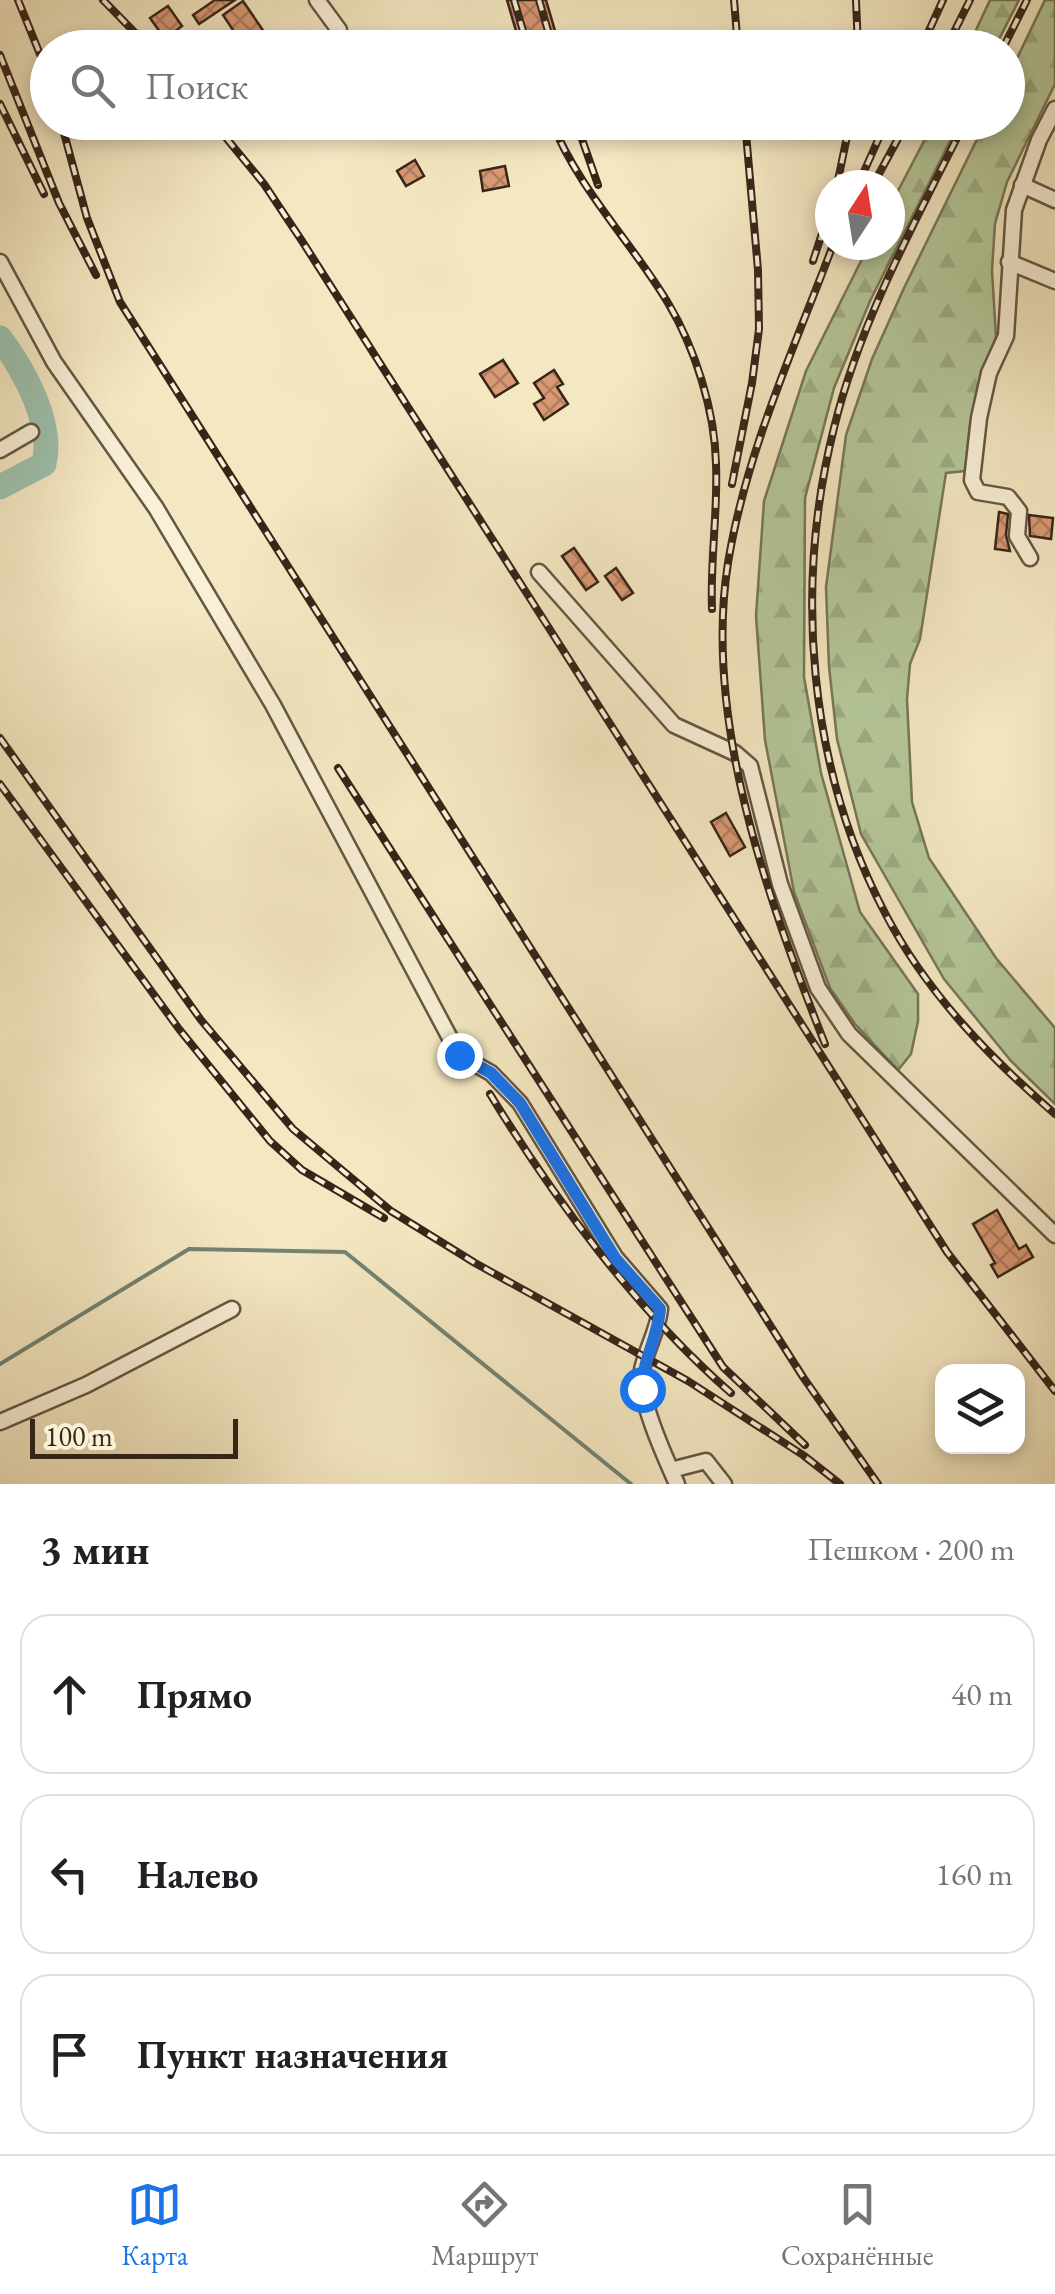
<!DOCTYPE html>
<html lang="ru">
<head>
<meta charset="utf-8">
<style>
  :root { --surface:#fff; --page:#f6f6f6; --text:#202124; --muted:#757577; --line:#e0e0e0; --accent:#1a73e8 }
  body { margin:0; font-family:"EB Garamond",serif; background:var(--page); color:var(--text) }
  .controls { position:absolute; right:30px; bottom:30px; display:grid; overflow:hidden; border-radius:20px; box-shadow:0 5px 15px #0003 }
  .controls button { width:90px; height:90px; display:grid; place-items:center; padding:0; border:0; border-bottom:2px solid var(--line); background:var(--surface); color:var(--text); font:50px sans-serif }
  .compass { position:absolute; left:815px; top:170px; width:90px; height:90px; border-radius:50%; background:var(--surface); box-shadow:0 5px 15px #0003; rotate:12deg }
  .scale { position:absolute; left:30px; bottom:25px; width:208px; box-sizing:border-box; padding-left:10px; border:5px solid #372518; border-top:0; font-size:28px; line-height:35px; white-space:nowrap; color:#372518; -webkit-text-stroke:8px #f8f0d7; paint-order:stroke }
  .stop { position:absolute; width:30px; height:30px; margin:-22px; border:8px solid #1a73e8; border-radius:50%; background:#fff }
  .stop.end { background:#1a73e8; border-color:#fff; box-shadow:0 2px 10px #0008 }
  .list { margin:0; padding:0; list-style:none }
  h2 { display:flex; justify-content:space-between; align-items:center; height:130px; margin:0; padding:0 40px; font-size:42px }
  h2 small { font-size:32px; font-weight:400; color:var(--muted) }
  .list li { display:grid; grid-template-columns:65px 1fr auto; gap:30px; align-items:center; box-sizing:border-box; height:160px; margin:0 20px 20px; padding:0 20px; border:2px solid var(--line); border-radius:30px }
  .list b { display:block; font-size:38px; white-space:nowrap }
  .list em { font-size:32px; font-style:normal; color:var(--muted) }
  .icon { flex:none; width:55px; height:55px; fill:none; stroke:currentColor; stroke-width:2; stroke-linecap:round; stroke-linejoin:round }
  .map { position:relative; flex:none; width:1055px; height:1484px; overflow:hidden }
  .search { position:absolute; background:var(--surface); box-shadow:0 5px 15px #0003; left:30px; right:30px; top:30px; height:110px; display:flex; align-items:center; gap:25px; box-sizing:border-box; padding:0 35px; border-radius:55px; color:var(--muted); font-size:38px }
  .sheet { height:670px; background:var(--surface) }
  nav { display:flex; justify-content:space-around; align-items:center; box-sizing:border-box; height:140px; border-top:2px solid var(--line); background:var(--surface); font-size:28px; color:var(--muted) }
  nav a { display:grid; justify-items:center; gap:5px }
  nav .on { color:var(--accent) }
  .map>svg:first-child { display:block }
  .forest { fill:url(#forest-firs); stroke:#767658; stroke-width:2.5 }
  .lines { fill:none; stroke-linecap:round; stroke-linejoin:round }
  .stream { stroke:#748371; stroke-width:4 }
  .river { stroke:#9dc1ad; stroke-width:25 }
  .building { fill:url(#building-cross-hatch); stroke:#372518; stroke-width:2.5 }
  .minor-casing { stroke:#665642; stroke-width:19 }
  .minor { stroke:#f8f0d7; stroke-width:14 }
  .rail-casing { stroke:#372518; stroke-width:8 }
  .rail { stroke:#f8f0d7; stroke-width:4; stroke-dasharray:11; stroke-linecap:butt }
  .route { stroke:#1a73e8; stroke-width:12 }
</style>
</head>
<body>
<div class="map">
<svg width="1055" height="1484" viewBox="0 0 1055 1484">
  <defs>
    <pattern id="forest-firs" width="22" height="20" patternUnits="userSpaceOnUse" patternTransform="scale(2.5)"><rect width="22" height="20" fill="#b5c799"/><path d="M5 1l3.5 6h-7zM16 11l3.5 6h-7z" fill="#9cab83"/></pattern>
    <pattern id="building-cross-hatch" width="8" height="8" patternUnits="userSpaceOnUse" patternTransform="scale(2.5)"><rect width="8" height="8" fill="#d99975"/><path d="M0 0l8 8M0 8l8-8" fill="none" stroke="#b17d5f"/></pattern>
  </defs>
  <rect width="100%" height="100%" fill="#f4e8c2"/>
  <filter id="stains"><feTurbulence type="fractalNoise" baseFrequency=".002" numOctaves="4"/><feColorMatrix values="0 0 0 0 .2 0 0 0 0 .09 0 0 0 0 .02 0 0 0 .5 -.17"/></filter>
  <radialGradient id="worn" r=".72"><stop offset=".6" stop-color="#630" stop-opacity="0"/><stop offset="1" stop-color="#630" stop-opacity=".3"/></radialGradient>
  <g class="forest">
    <polygon points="990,0 1019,0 995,47 968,47"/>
    <polygon points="1045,0 1055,0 1055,84 1007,182 995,224 992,270 996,337 983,372 970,426 965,471 946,473 920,639 910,664 907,699 912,802 929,858 996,958 1055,1028 1055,1104 1011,1061 944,979 861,834 837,739 829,667 826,587 846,435 872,359 904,288 985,123 1008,122 1008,77"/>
    <polygon points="934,122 959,123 870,301 834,388 805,498 804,677 821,773 860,912 918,994 918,1021 911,1054 898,1070 855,1024 830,988 794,892 765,740 756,616 764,501 806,371 869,245 890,245 890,206"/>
  </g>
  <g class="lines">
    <polyline class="stream" points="0,1364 189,1249 345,1252 631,1484"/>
    <path class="river" d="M 0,338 C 24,370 54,424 44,464 L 0,487"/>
  </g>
  <g class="building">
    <polygon points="215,0 235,0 199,24 193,15"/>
    <polygon points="507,0 546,0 560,48 521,48"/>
    <polygon points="243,1 275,48 245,48 223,15"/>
    <polygon points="168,6 182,26 165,39 150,18"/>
    <polygon points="415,160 424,176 406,186 397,171"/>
    <polygon points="505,166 509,186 483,191 480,171"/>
    <polygon points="503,360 518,383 495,397 480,374"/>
    <polygon points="554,370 563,384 557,387 568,404 544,420 534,404 544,398 534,383"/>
    <polygon points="999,512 1008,514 1006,535 1010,551 995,549"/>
    <polygon points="1029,515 1053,518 1051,539 1030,536"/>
    <polygon points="574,548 598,582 586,590 562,556"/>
    <polygon points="616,568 633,593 622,600 605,576"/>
    <polygon points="726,813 745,847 730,856 711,822"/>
    <polygon points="997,1210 1019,1249 1026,1245 1033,1257 998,1277 991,1265 995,1263 973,1224"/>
  </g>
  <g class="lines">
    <g class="minor-casing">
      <g id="minor">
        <polyline points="317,0 339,30"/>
        <polyline points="1022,185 1055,200"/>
        <path d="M 0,262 L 54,362 L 156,508 L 273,705 L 459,1055 L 491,1073 L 520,1103 L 615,1257 L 660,1309 C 658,1331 646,1349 642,1370 C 638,1399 665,1457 677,1484"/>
        <polyline points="1009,262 1055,281"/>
        <polyline points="0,450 31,432"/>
        <polyline points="1030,558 1017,536 1019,511 1008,497 978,492 972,480 979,418 989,373 1006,336 1014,210 1039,140 1055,109"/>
        <polyline points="539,572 674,725 735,753 750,766 780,884 818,988 849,1034 1055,1235"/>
        <polyline points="0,1422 86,1385 232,1309"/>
        <polyline points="671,1470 706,1461 724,1484"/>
      </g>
    </g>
    <use href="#minor" class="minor"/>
    <g class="rail-casing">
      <g id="rail">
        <polyline points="18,0 48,74"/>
        <polyline points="103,0 150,48"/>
        <polyline points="514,0 528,48"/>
        <polyline points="539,0 553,48"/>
        <polyline points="734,0 738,48"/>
        <polyline points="856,0 858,48"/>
        <polyline points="921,48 943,0"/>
        <polyline points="946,48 970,0"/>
        <polyline points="1003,48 1027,0"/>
        <polyline points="0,55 59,203 96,275"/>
        <polyline points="0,104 44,194"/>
        <polyline points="61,122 87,218 120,302 803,1377 878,1484"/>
        <polyline points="213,122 264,184 302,241 947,1252 1055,1391"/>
        <path d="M 552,122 C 577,187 633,244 668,303 C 695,348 715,411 716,464 C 718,512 710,560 712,609"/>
        <polyline points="576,122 598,185"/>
        <path d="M 965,122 C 916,220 860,321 834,428 C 794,587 808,767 885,913 C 926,992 989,1057 1055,1114"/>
        <polyline points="837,185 850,122"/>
        <polyline points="858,185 886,122"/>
        <polyline points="873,185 907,122"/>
        <polyline points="813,261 830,209"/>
        <polyline points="732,484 752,383 759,329 758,270 745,122"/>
        <polyline points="0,738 201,1020 293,1129 391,1211 475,1263 688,1381 803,1455 840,1484"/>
        <polyline points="338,768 723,1367 805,1445"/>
        <polyline points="0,784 179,1029 270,1141 302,1170 384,1218"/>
        <path d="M 825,1044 C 768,900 703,720 728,563 C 746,452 794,349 833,245"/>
        <path d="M 490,1094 C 554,1199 638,1312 731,1393"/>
      </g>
    </g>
    <use href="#rail" class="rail"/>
  </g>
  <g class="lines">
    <path class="route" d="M 459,1055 L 491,1073 L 520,1103 L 615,1258 L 660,1309 C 658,1338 642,1361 642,1389"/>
  </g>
  <rect width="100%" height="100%" filter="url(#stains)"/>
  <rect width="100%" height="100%" fill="url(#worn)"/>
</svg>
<div class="controls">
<button><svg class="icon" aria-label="layers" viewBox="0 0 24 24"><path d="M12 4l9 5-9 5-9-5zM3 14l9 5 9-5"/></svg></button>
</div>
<svg class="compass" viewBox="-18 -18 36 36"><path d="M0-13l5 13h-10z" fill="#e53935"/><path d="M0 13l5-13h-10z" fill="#757577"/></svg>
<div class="scale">100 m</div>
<div class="stop" style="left:642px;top:1389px"></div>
<div class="stop end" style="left:459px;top:1055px"></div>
<div class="search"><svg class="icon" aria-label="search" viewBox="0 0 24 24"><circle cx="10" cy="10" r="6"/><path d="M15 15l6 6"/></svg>Поиск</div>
</div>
<section class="sheet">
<h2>3 мин<small>Пешком · 200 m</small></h2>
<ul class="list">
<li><svg class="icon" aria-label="ahead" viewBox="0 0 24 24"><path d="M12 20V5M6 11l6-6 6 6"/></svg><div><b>Прямо</b></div><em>40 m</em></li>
<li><svg class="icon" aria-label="left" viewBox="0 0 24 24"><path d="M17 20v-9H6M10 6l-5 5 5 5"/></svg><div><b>Налево</b></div><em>160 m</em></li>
<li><svg class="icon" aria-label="arrive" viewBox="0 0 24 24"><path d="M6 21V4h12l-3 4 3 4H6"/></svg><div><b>Пункт назначения</b></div></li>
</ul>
</section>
<nav>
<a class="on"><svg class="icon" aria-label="map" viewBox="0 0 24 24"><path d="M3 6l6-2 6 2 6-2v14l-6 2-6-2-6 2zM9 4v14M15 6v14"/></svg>Карта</a>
<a><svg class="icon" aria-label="directions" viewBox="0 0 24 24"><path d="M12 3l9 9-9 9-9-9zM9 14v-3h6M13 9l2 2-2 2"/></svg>Маршрут</a>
<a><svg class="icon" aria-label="saved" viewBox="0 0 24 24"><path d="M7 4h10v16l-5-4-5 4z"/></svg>Сохранённые</a>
</nav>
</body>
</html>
